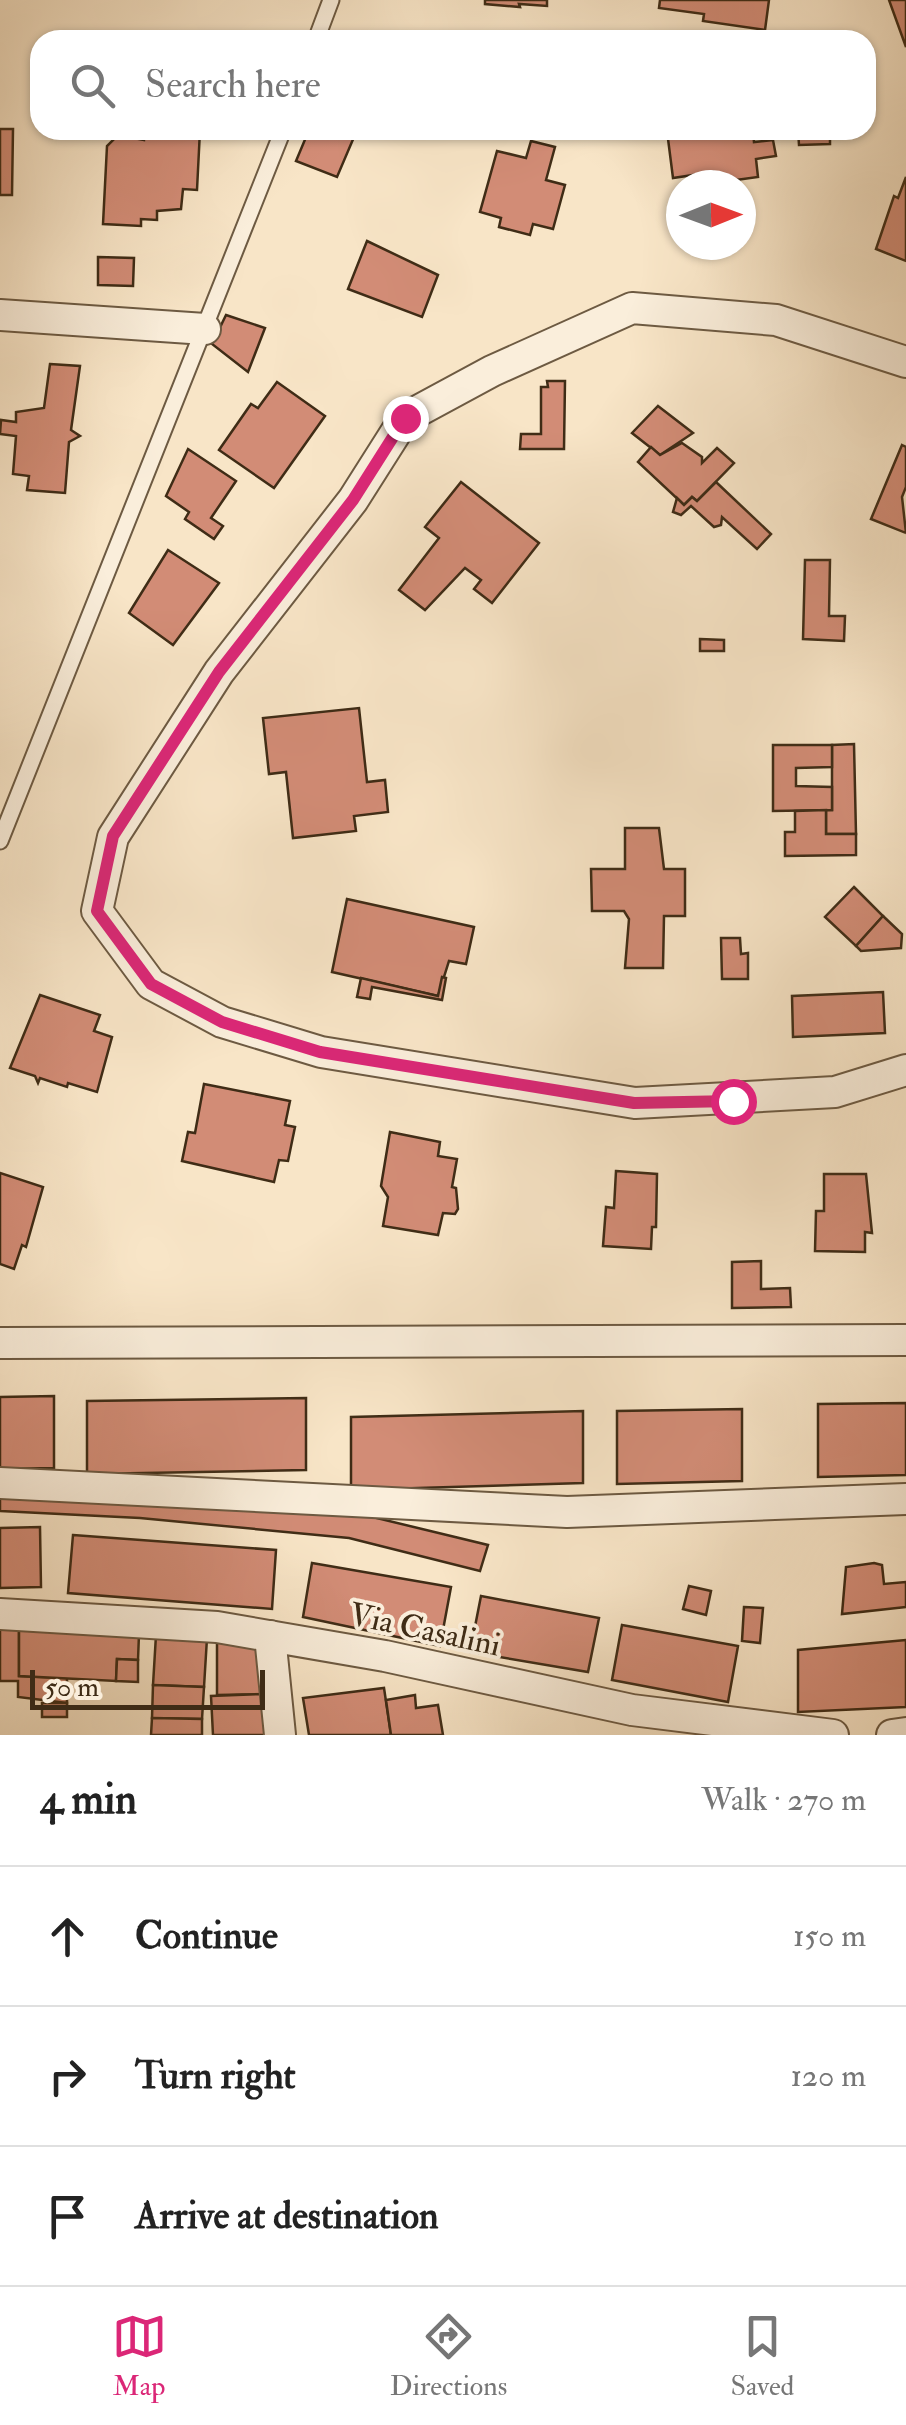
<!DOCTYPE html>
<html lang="en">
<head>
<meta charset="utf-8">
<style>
  :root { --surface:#fff; --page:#f2f2f2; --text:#222; --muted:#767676; --line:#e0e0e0; --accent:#db2777 }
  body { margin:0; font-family:"IM FELL Double Pica",serif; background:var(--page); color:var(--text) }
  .compass { position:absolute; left:666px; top:170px; width:90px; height:90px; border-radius:50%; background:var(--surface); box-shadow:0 2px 8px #0004; rotate:89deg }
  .scale { position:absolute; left:30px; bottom:25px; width:235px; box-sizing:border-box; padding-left:10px; border:5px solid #3f2c16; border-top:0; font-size:28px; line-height:35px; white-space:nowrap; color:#3f2c16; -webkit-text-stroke:8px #faeedb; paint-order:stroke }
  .stop { position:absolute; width:30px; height:30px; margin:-22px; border:8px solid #db2777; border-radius:50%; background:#fff }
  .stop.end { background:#db2777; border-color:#fff; box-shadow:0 2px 10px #0008 }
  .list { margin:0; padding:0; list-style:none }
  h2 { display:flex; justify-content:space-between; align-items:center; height:130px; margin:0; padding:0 40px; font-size:42px }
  h2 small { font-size:32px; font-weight:400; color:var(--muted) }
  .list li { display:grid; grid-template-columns:65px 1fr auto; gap:30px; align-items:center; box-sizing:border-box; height:140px; padding:0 40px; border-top:2px solid var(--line) }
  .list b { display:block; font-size:38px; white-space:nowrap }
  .list em { font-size:32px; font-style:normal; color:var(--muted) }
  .icon { flex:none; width:55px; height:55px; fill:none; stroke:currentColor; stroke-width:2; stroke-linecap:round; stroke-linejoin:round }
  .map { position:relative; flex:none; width:906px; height:1735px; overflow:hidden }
  .search { position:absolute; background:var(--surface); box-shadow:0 2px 8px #0004; left:30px; right:30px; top:30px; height:110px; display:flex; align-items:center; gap:25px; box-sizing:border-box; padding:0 35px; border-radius:30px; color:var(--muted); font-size:38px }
  .sheet { height:550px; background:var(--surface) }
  nav { display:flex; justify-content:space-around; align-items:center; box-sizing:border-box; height:140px; border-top:2px solid var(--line); background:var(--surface); font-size:28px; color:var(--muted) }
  nav a { display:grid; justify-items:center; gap:5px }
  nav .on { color:var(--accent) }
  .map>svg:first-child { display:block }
  .building { fill:#d28c76; stroke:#3f2c16; stroke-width:2.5 }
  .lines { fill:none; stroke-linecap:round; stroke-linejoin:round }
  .service-casing { stroke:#6d5a42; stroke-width:19 }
  .minor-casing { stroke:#6d5a42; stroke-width:34 }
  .service { stroke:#faeedb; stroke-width:15 }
  .minor { stroke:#faeedb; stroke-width:30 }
  .route { stroke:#db2777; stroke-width:12 }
  .labels { text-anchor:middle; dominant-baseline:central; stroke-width:8; stroke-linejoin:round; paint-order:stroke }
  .street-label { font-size:32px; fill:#3f2c16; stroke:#faeedb }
</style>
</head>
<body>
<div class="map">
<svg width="906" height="1735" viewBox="0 0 906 1735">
  <rect width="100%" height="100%" fill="#f8e5c7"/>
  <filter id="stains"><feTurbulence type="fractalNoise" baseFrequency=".002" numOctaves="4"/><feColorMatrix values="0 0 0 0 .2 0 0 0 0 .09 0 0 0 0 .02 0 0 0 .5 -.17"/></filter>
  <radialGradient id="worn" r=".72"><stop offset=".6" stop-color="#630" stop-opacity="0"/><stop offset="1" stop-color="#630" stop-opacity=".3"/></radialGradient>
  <g class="building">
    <polygon points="485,0 547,0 547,6 519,4 520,7 485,4"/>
    <polygon points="660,0 769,0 765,30 703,21 704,14 659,8"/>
    <polygon points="889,0 906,0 906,47"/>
    <polygon points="0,129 13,129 12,195 0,195"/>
    <polygon points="145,130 200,130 197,190 183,189 181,209 157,211 157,220 141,219 141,226 103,224 107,146 118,135 144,140"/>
    <polygon points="309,130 357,130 337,177 296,161"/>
    <polygon points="753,130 754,142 773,140 776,156 756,159 758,177 714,183 713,172 673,178 667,131"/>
    <polygon points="798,130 830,130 830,144 799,145"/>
    <polygon points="531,141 555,147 546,180 565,185 553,229 533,224 530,235 499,227 501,218 480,212 497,151 526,158"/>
    <polygon points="906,177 906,261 876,249 894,196 898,198"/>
    <polygon points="367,241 438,275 422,317 348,289"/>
    <polygon points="98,257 134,258 133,286 98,285"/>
    <polygon points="226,315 265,328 248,372 212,344"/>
    <polygon points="50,364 80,366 71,430 80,436 69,442 65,493 27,490 29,476 13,474 16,436 0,434 1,420 16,422 16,412 44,408"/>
    <polygon points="547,381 565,381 564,449 520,449 521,434 541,434 541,387 548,387"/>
    <polygon points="277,382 325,416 274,488 219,450 251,404 258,408"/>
    <polygon points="658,406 693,433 660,455 632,433"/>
    <polygon points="682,443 702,457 702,463 717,448 734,463 697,501 692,497 684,505 638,462 651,447 660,455"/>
    <polygon points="902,445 906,447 906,487 902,497 906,533 871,519"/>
    <polygon points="188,449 236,481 211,518 223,526 214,539 185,519 189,512 166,496"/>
    <polygon points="461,482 539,543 492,603 474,589 481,580 465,568 425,610 399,590 439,538 425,527"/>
    <polygon points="716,482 771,534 757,549 722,517 721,525 714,527 691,506 681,515 673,512 677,498 684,505 692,497 697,501"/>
    <polygon points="168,550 219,583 173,645 129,613"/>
    <polygon points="805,560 830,560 829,616 845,616 844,641 803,639"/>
    <polygon points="700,639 724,640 724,651 700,651"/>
    <polygon points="359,708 367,782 385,780 388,812 354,816 356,831 293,838 286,772 269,774 263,718"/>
    <polygon points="854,744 856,834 826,834 826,810 832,810 832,745"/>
    <polygon points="773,745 832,745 832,767 796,768 796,786 832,787 832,810 773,811"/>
    <polygon points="826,810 826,834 856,834 856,855 785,856 785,832 795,832 795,811"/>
    <polygon points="625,828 659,828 664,869 685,869 685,916 664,916 663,968 625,968 629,919 624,911 592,911 591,869 625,869"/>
    <polygon points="854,887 883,916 856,946 825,917"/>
    <polygon points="347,899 474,927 466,964 449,961 438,996 332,972"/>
    <polygon points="883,916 902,934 901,948 861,951 856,946"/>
    <polygon points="721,938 740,938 741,954 748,953 748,979 722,979"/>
    <polygon points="442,977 446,978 442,1000 372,987 370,999 357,997 361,978 438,996"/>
    <polygon points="883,992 885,1033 793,1037 792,996"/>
    <polygon points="40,995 100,1015 94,1031 112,1037 97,1092 68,1083 67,1087 40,1078 38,1083 35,1076 10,1068"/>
    <polygon points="204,1084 290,1101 285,1125 295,1127 288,1161 279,1160 274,1182 182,1161 188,1132 195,1133"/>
    <polygon points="390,1132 440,1142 438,1156 457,1159 452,1187 456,1188 458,1209 455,1214 443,1213 438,1235 383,1226 388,1197 381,1186"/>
    <polygon points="616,1171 657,1174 656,1227 652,1227 651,1249 603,1246 606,1207 614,1208"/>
    <polygon points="0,1173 43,1187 26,1247 22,1245 14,1269 0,1264"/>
    <polygon points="824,1174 866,1174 872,1233 865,1232 865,1252 815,1251 816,1211 824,1211"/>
    <polygon points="761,1261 761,1289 790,1288 791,1307 732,1308 732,1262"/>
    <polygon points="54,1396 54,1468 0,1469 0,1397"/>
    <polygon points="306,1398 306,1470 87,1474 87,1401"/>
    <polygon points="906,1403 906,1475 818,1477 818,1404"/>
    <polygon points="742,1409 742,1481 617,1484 617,1411"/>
    <polygon points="583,1411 583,1483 351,1490 351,1417"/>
    <polygon points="0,1487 352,1512 488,1545 480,1571 349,1538 140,1518 0,1511"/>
    <polygon points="40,1527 41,1587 0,1588 0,1528"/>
    <polygon points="73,1535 276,1550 272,1609 68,1593"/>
    <polygon points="312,1563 451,1587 440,1646 303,1617"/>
    <polygon points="874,1563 882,1565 884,1584 906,1582 906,1607 842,1614 846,1567"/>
    <polygon points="689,1586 711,1591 706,1615 683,1609"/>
    <polygon points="481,1596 599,1618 588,1672 470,1652"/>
    <polygon points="744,1607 763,1608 760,1643 742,1641"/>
    <polygon points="622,1625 738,1646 728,1702 612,1680"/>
    <polygon points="0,1628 19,1629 19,1676 67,1678 67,1703 18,1697 18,1681 0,1681"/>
    <polygon points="19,1629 139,1634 138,1660 117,1659 116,1681 19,1676"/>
    <polygon points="156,1635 207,1638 204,1687 153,1685"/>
    <polygon points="217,1639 257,1641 263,1694 217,1695"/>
    <polygon points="906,1640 906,1707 798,1712 798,1650"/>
    <polygon points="117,1659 138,1660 138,1682 116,1681"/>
    <polygon points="153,1685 204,1687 202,1719 152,1718"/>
    <polygon points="384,1688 391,1735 309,1735 303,1698"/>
    <polygon points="263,1694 268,1735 213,1735 211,1696"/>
    <polygon points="415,1695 416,1708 438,1705 443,1735 391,1735 386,1700"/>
    <rect x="42" y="1703" width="25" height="14"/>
    <polygon points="152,1718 202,1719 202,1735 151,1735"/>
  </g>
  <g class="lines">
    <g class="service-casing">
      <g id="service">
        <polyline points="316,40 331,0"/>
        <polyline points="0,841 283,130"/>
      </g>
    </g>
    <g class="minor-casing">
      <g id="minor">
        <polyline points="0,315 205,329"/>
        <polyline points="906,362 776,320 632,308 492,371 405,418 353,500 219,672 113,837 97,911 151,984 222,1022 321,1052 635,1103 835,1092 906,1070"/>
        <polyline points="0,1343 906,1340"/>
        <polyline points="0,1483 567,1512 906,1499"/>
        <polyline points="0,1614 217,1627 385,1656 632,1710 833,1735"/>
        <polyline points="270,1636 280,1735"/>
        <polyline points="892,1735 906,1733"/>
      </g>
    </g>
    <use href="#service" class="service"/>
    <use href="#minor" class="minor"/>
  </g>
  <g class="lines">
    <polyline class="route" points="405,418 353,500 219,672 113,836 97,911 151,984 222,1022 320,1052 634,1103 733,1101"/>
  </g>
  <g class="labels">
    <g class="street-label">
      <text transform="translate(425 1630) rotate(12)">Via Casalini</text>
    </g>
  </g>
  <rect width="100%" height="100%" filter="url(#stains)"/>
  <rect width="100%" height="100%" fill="url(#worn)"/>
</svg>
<svg class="compass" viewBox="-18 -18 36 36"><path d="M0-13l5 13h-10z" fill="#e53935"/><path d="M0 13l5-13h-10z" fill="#767676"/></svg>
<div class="scale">50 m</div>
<div class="stop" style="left:733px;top:1101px"></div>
<div class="stop end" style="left:405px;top:418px"></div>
<div class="search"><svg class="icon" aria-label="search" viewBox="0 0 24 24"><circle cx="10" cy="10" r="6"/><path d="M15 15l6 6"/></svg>Search here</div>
</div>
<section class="sheet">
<h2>4 min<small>Walk · 270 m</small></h2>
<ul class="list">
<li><svg class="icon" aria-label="ahead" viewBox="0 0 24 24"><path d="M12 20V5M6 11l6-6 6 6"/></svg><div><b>Continue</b></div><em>150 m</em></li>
<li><svg class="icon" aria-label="right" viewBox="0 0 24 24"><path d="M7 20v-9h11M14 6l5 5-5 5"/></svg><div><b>Turn right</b></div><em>120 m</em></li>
<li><svg class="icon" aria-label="arrive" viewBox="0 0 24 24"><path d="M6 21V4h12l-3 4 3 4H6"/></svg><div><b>Arrive at destination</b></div></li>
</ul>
</section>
<nav>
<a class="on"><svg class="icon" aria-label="map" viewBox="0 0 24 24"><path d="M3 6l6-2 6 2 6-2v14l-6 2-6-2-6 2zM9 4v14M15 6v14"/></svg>Map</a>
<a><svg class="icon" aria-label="directions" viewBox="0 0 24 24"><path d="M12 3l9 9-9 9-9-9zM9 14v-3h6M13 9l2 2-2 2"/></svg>Directions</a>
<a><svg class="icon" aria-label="saved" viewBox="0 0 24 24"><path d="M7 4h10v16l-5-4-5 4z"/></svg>Saved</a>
</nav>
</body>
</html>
